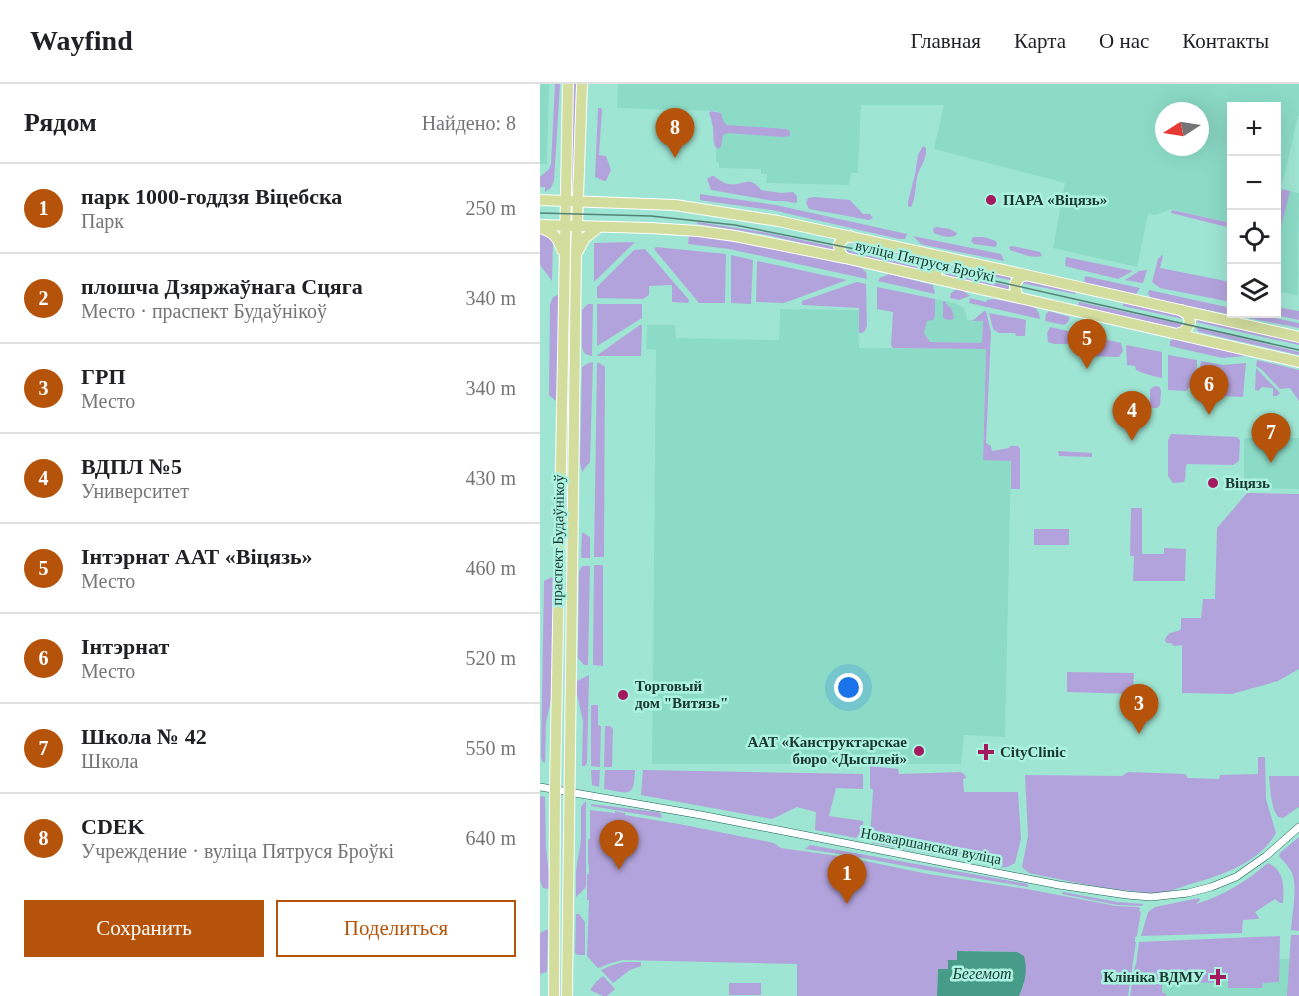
<!DOCTYPE html>
<html lang="ru">
<head>
<meta charset="utf-8">
<style>
  :root { --surface:#fff; --page:#f6f6f6; --text:#202124; --muted:#757577; --line:#e0e0e0; --accent:#b45309 }
  body { margin:0; font-family:"Times New Roman",serif; background:var(--page); color:var(--text) }
  .controls { position:absolute; right:18px; top:18px; display:grid; overflow:hidden; border-radius:0px; box-shadow:0 6px 24px #0002 }
  .controls button { width:54px; height:54px; display:grid; place-items:center; padding:0; border:0; border-bottom:2px solid var(--line); background:var(--surface); color:var(--text); font:30px sans-serif }
  .compass { position:absolute; left:615px; top:18px; width:54px; height:54px; border-radius:50%; background:var(--surface); box-shadow:0 6px 24px #0002; rotate:258deg }
  .you { position:absolute; left:309px; top:604px; width:21px; height:21px; margin:-15px; border:4px solid #fff; border-radius:50%; background:#1a73e8; box-shadow:0 0 0 9px #1a73e833 }
  .badge { display:grid; place-items:center; width:39px; height:39px; border-radius:50%; background:var(--accent); color:#fff; font-size:20px; font-weight:700 }
  .pin { position:absolute; translate:-50% -50px; filter:drop-shadow(0 2px 3px #0008) }
  .pin::after { content:''; position:absolute; top:32px; width:21px; height:18px; background:inherit; clip-path:polygon(0 0,100% 0,50% 100%) }
  .list { margin:0; padding:0; list-style:none }
  h2 { display:flex; justify-content:space-between; align-items:center; height:78px; margin:0; padding:0 24px; font-size:26px }
  h2 small { font-size:20px; font-weight:400; color:var(--muted) }
  .list li { display:grid; grid-template-columns:39px 1fr auto; gap:18px; align-items:center; box-sizing:border-box; height:90px; padding:0 24px; border-top:2px solid var(--line) }
  .list b { display:block; font-size:22px; white-space:nowrap }
  .list p { margin:0; font-size:20px; white-space:nowrap; color:var(--muted) }
  .list em { font-size:20px; font-style:normal; color:var(--muted) }
  .actions { display:flex; gap:12px; padding:18px 24px }
  .actions a { flex:1; padding:14px 0; border:2px solid var(--accent); border-radius:0px; text-align:center; font-size:21px; color:var(--accent) }
  .actions .main { background:var(--accent); color:#fff }
  .icon { flex:none; width:33px; height:33px; fill:none; stroke:currentColor; stroke-width:2; stroke-linecap:round; stroke-linejoin:round }
  .map { position:relative; flex:none; width:759px; height:912px; overflow:hidden }
  header { display:flex; align-items:center; gap:36px; box-sizing:border-box; height:84px; padding:0 30px; background:var(--surface); border-bottom:2px solid var(--line) }
  header strong { font-size:28px }
  nav { display:flex; gap:33px; margin-inline-start:auto; font-size:21px }
  main { display:flex }
  aside { flex:1; background:var(--surface) }
  .map>svg:first-child { display:block }
  .built { fill:#8cdbc7; fill-rule:evenodd }
  .green { fill:#b3a3dc }
  .water { fill:#479b89 }
  .lines { fill:none; stroke-linecap:round; stroke-linejoin:round }
  .minor-casing { stroke:#155f51; stroke-width:8 }
  .primary-casing { stroke:#fff; stroke-width:12 }
  .minor { stroke:#fff; stroke-width:7 }
  .primary { stroke:#d3dd9e; stroke-width:10 }
  .tram { stroke:#548377; stroke-width:1.5 }
  .poi-dot { fill:#a5195f; stroke:#acf2e0; stroke-width:2 }
  .labels { text-anchor:middle; dominant-baseline:central; stroke-width:5; stroke-linejoin:round; paint-order:stroke }
  .poi-label { font-size:15px; font-weight:bold; fill:#19362f; stroke:#acf2e0; text-anchor:start }
  .street-label { font-size:15px; fill:#19362f; stroke:#acf2e0 }
  .water-label { font-size:16px; font-style:italic; fill:#183e36; stroke:#acf2e0 }
</style>
</head>
<body>
<header>
<strong>Wayfind</strong>
<nav><a>Главная</a><a>Карта</a><a>О нас</a><a>Контакты</a></nav>
</header>
<main>
<aside>
<h2>Рядом<small>Найдено: 8</small></h2>
<ul class="list">
<li><span class="badge">1</span><div><b>парк 1000-годдзя Віцебска</b><p>Парк</p></div><em>250 m</em></li>
<li><span class="badge">2</span><div><b>плошча Дзяржаўнага Сцяга</b><p>Место · праспект Будаўнікоў</p></div><em>340 m</em></li>
<li><span class="badge">3</span><div><b>ГРП</b><p>Место</p></div><em>340 m</em></li>
<li><span class="badge">4</span><div><b>ВДПЛ №5</b><p>Университет</p></div><em>430 m</em></li>
<li><span class="badge">5</span><div><b>Інтэрнат ААТ «Віцязь»</b><p>Место</p></div><em>460 m</em></li>
<li><span class="badge">6</span><div><b>Інтэрнат</b><p>Место</p></div><em>520 m</em></li>
<li><span class="badge">7</span><div><b>Школа № 42</b><p>Школа</p></div><em>550 m</em></li>
<li><span class="badge">8</span><div><b>CDEK</b><p>Учреждение · вуліца Пятруся Броўкі</p></div><em>640 m</em></li>
</ul>
<div class="actions"><a class="main">Сохранить</a><a>Поделиться</a></div>
</aside>
<div class="map">
<svg width="759" height="912" viewBox="0 0 759 912">
  <rect width="100%" height="100%" fill="#9fe5d3"/>
  <g class="built">
    <polygon points="0,0 9,0 9,3 7,80 0,80"/>
    <path d="M 78,0 L 759,0 L 759,32 L 758,32 L 744,93 L 743,94 L 741,104 L 742,105 L 737,127 L 736,22 L 692,22 L 691,139 L 631,125 L 616,131 L 608,130 L 597,183 L 513,164 L 525,99 L 394,65 L 404,21 L 321,21 L 318,89 L 311,89 L 309,101 L 226,99 L 227,90 L 221,90 L 221,85 L 179,84 L 179,79 L 176,78 L 177,27 L 77,24 ZM 624,27 L 660,27 L 660,63 L 624,63 Z"/>
    <polygon points="750,107 759,109 758,211 737,207 737,160"/>
    <polygon points="395,215 414,219 423,223 426,229 427,236 443,237 442,259 390,258 384,249 387,236 395,232"/>
    <polygon points="240,225 319,226 319,264 444,265 446,266 443,375 471,377 465,653 424,651 421,680 112,680 116,266 106,265 107,241 135,241 136,254 239,256"/>
    <polygon points="704,354 759,354 759,405 704,404"/>
    <polygon points="608,872 750,875 748,912 607,912"/>
  </g>
  <g class="green">
    <polygon points="15,0 20,0 14,97 11,104 5,108 5,103 0,103 0,93 9,85 11,80"/>
    <polygon points="32,0 36,0 33,108 31,108"/>
    <polygon points="58,24 61,24 62,26 59,71 66,72 71,86 66,97 64,97 55,93"/>
    <path d="M 171,27 L 181,29 L 183,37 L 187,41 L 246,45 L 250,47 L 250,52 L 242,53 L 188,49 L 183,51 L 181,63 L 177,65 C 171,57 175,49 172,39 C 172,36 170,32 169,29 Z"/>
    <path d="M 383,62 L 386,64 C 387,76 380,82 377,93 C 375,104 376,114 371,123 L 368,122 L 368,118 L 375,90 L 378,71 Z"/>
    <path d="M 172,92 L 174,92 C 178,95 183,99 188,100 C 203,103 209,90 221,106 L 242,109 L 253,108 L 257,112 L 257,118 L 255,119 L 244,117 L 234,117 L 171,106 L 167,95 Z"/>
    <polygon points="742,105 750,107 737,160 737,127"/>
    <polygon points="160,110 236,121 367,150 365,155 359,155 232,126 166,117 160,116"/>
    <polygon points="275,113 310,116 323,130 330,130 333,134 329,136 269,125 266,119 268,114"/>
    <polygon points="632,126 691,139 691,144 631,129"/>
    <polygon points="158,138 228,149 295,163 296,167 227,151 157,140"/>
    <path d="M 396,143 L 410,145 L 417,149 L 416,151 C 410,155 401,152 394,149 L 393,145 Z"/>
    <polygon points="0,148 10,148 13,157 12,197 0,181"/>
    <polygon points="149,151 190,156 320,183 326,188 327,195 189,165 148,160"/>
    <polygon points="373,152 461,170 464,177 389,162 381,160"/>
    <polygon points="433,153 444,153 456,157 457,161 455,163 434,160 431,157"/>
    <polygon points="308,156 392,175 395,179 305,158"/>
    <polygon points="95,158 54,198 54,159"/>
    <path d="M 472,162 L 500,168 L 502,172 C 493,175 479,169 470,166 L 469,163 Z"/>
    <polygon points="116,163 186,170 185,219 159,219 114,165"/>
    <polygon points="105,165 149,216 148,219 132,218 132,201 109,202 109,211 103,215 57,214 57,203 94,166"/>
    <polygon points="302,165 393,185 389,188 304,168"/>
    <polygon points="191,171 213,176 211,220 191,219"/>
    <polygon points="622,171 623,172 620,184 691,198 691,218 620,204 612,198 618,175"/>
    <polygon points="526,173 593,187 578,195 525,182"/>
    <polygon points="217,177 307,196 244,219 216,218"/>
    <polygon points="409,178 471,192 470,196 406,182"/>
    <polygon points="607,186 603,199 602,199 585,196 599,187"/>
    <polygon points="405,187 469,202 468,206 406,191"/>
    <polygon points="349,190 393,201 395,210 338,197 340,194"/>
    <polygon points="545,192 600,204 596,210 593,211 544,199"/>
    <polygon points="485,196 536,207 535,210 481,199"/>
    <path d="M 317,198 L 326,200 L 327,242 C 325,247 324,249 319,249 L 319,224 L 262,221 L 262,217 Z"/>
    <polygon points="337,203 395,215 395,232 393,236 387,237 384,249 390,258 442,259 443,237 432,237 444,227 446,227 451,248 446,359 451,362 452,367 469,364 470,362 478,362 480,365 480,405 471,405 471,377 443,376 446,266 444,265 353,264 351,261 353,228 337,225"/>
    <polygon points="417,205 422,206 430,212 419,216 410,214 411,209"/>
    <polygon points="609,206 691,224 692,230 715,230 759,239 759,244 617,216 611,214 608,210"/>
    <polygon points="18,211 21,227 16,317 9,311 10,220 13,213"/>
    <path d="M 430,214 L 446,218 L 447,216 L 454,215 L 492,222 C 497,225 499,228 500,235 L 429,219 Z"/>
    <polygon points="403,217 405,217 406,220 412,225 414,234 411,236 405,235 403,233"/>
    <polygon points="539,218 646,241 642,245 538,222"/>
    <polygon points="584,218 644,230 648,236 583,222"/>
    <path d="M 48,220 L 53,220 L 52,272 C 46,271 43,269 42,263 L 42,226 Z"/>
    <polygon points="57,220 102,220 102,234 57,262"/>
    <polygon points="737,223 759,227 759,236 731,230 736,230"/>
    <polygon points="509,227 530,233 528,238 524,241 505,237 506,230"/>
    <polygon points="449,229 486,236 485,252 476,252 475,249 459,249 453,245"/>
    <polygon points="660,235 759,258 759,261 656,238"/>
    <polygon points="100,241 102,241 101,272 56,272"/>
    <polygon points="510,243 581,259 583,267 579,273 547,272 531,260 514,260 508,258 507,249"/>
    <polygon points="655,243 759,268 759,271 659,248"/>
    <polygon points="633,255 705,269 705,272 682,274 630,262 630,257"/>
    <path d="M 586,261 L 622,268 L 622,294 C 613,292 604,290 596,286 L 595,282 L 587,281 Z"/>
    <polygon points="628,271 657,276 656,302 651,302 646,307 628,306"/>
    <polygon points="717,276 759,286 759,317 750,304 740,305 721,285 716,282"/>
    <polygon points="661,277 683,281 706,279 703,313 660,311 661,292 659,290"/>
    <polygon points="53,278 50,378 42,388 40,378 42,283 49,279"/>
    <polygon points="57,279 59,279 65,283 64,473 54,473"/>
    <polygon points="716,284 740,309 737,312 733,312 733,304 722,303 718,307 715,306"/>
    <polygon points="615,302 620,303 621,308 620,321 617,324 595,323 595,320 596,318 608,319 610,317 610,305"/>
    <path d="M 631,350 L 697,353 L 700,356 L 699,377 L 693,381 L 647,380 C 644,385 647,393 644,398 L 633,399 L 628,392 L 628,356 Z"/>
    <polygon points="518,367 552,369 552,373 519,372"/>
    <polygon points="707,409 759,410 759,585 738,597 692,610 642,609 642,561 634,562 631,559 627,559 625,557 626,553 630,549 638,547 641,545 641,534 661,534 663,515 675,515 677,444"/>
    <polygon points="591,424 602,424 602,470 624,470 624,464 646,465 645,497 593,497 594,472 590,472"/>
    <rect x="494" y="445" width="35" height="16"/>
    <polygon points="42,448 50,453 50,474 42,474 41,473"/>
    <polygon points="54,481 63,481 63,582 53,581"/>
    <polygon points="42,482 50,482 48,581 44,581 38,574 39,488"/>
    <polygon points="14,492 11,616 6,638 5,679 2,677 1,672 4,497"/>
    <polygon points="527,588 594,589 593,610 527,608"/>
    <polygon points="49,591 47,679 45,682 42,682 43,637 37,611 37,597"/>
    <polygon points="51,621 58,621 58,641 61,642 60,683 51,682"/>
    <polygon points="65,642 70,642 73,645 72,683 64,683"/>
    <path d="M 718,673 L 725,673 L 726,715 L 736,749 C 718,780 679,792 647,801 C 639,804 629,808 620,809 C 612,810 602,808 593,807 C 558,804 523,796 489,789 L 482,783 L 488,752 L 485,691 L 582,692 L 588,688 L 645,690 L 648,694 L 679,695 L 680,691 L 718,690 Z"/>
    <path d="M 330,682 L 358,685 L 359,690 L 421,688 L 425,691 L 426,694 L 423,695 L 424,708 L 478,708 L 481,755 L 475,779 C 457,791 452,775 437,772 L 435,776 L 432,777 L 332,759 L 330,754 L 333,706 L 330,704 Z"/>
    <polygon points="51,686 60,686 59,703 52,701"/>
    <path d="M 65,686 L 95,686 C 94,715 89,709 64,705 Z"/>
    <polygon points="103,686 323,690 323,705 296,704 289,732 323,737 324,751 316,754 275,746 276,728 257,723 232,735 101,711"/>
    <polygon points="729,692 759,692 759,723 743,734 738,733 734,726 731,713"/>
    <polygon points="0,712 5,713 6,765 9,789 9,805 3,804 0,797"/>
    <polygon points="46,717 46,803 36,813 36,787 41,756 41,724 42,721"/>
    <polygon points="51,720 118,728 121,730 122,734 51,722"/>
    <polygon points="50,726 75,729 75,727 85,729 85,731 139,740 234,759 241,764 305,773 388,790 487,805 576,822 597,823 600,824 599,828 601,827 597,852 595,853 595,858 596,858 588,912 479,912 484,900 477,868 418,867 417,877 408,885 398,885 397,912 257,912 257,880 83,876 71,879 58,884 47,872 49,816 47,816 47,790 49,790 49,781 48,780 48,756 50,755"/>
    <path d="M 759,753 L 759,847 L 751,846 C 752,832 757,805 753,792 C 751,784 744,778 739,772 L 740,769 Z"/>
    <polygon points="270,761 488,800 488,803 391,787 307,771 265,765"/>
    <path d="M 728,779 C 745,786 744,804 743,819 L 740,819 L 735,815 L 715,828 L 719,834 L 718,835 L 703,836 L 702,849 L 601,852 L 608,828 L 615,823 L 659,814 L 660,816 L 656,820 C 683,812 707,797 728,779 Z"/>
    <polygon points="523,808 577,818 603,820 602,822 577,821 522,810"/>
    <polygon points="36,830 39,830 45,838 45,871 37,871 35,868"/>
    <polygon points="8,845 7,888 0,890 0,849"/>
    <polygon points="751,851 759,851 759,912 747,912"/>
    <polygon points="740,852 739,898 723,899 722,904 688,904 688,891 676,891 675,899 622,897 622,909 625,909 627,912 590,912 595,882 596,880 599,858"/>
    <polygon points="83,878 101,878 101,882 90,886 73,899 61,886 70,882"/>
    <polygon points="63,892 75,905 67,912 63,912 50,906 56,898"/>
    <rect x="189" y="899" width="32" height="12"/>
  </g>
  <path class="water" d="M 417,867 L 477,868 L 484,872 C 488,887 485,898 479,912 L 397,912 L 398,885 L 408,885 L 408,876 L 417,876 Z"/>
  <g class="lines">
    <g class="minor-casing">
      <polyline id="minor" points="0,703 161,731 519,801 587,811 611,813 648,809 671,803 696,793 726,772 759,743"/>
    </g>
    <g class="primary-casing">
      <g id="primary">
        <polyline points="0,116 135,121 238,137 477,189 759,253"/>
        <polyline points="0,141 110,144 158,147 195,152 305,174 759,278"/>
        <path d="M 0,144 C 13,148 18,153 22,166"/>
        <polyline points="38,167 45,154 59,143"/>
        <polyline points="305,174 300,169 299,160 304,154 310,152"/>
        <path d="M 388,193 C 401,190 403,178 393,171"/>
        <polyline points="480,214 476,209 475,200 480,193 486,191"/>
        <polyline points="637,250 645,247 650,239 648,231 641,226"/>
        <polyline points="14,912 15,705 28,0"/>
        <polyline points="27,912 36,170 42,0"/>
      </g>
    </g>
    <use href="#minor" class="minor"/>
    <use href="#primary" class="primary"/>
    <polyline class="tram" points="0,129 111,132 195,141 310,164 759,266"/>
  </g>
  <g class="poi-dot">
    <circle cx="451" cy="116" r="6"/>
    <circle cx="673" cy="399" r="6"/>
    <circle cx="83" cy="611" r="6"/>
    <circle cx="379" cy="667" r="6"/>
    <path d="M443 659h6v6h6v6h-6v6h-6v-6h-6v-6h6z"/>
    <path d="M675 884h6v6h6v6h-6v6h-6v-6h-6v-6h6z"/>
  </g>
  <g class="labels">
    <g class="poi-label">
      <text x="463" y="116">ПАРА «Віцязь»</text>
      <text x="685" y="399">Віцязь</text>
      <text x="95" y="602">Торговый<tspan x="95" dy="17">дом "Витязь"</tspan></text>
      <text x="367" y="658" text-anchor="end">ААТ «Канструктарскае<tspan x="367" dy="17">бюро «Дысплей»</tspan></text>
      <text x="460" y="668">CityClinic</text>
      <text x="664" y="893" text-anchor="end">Клініка ВДМУ</text>
    </g>
    <g class="street-label">
      <text transform="translate(385 177) rotate(13)">вуліца Пятруся Броўкі</text>
      <text transform="translate(18 456) rotate(-89)">праспект Будаўнікоў</text>
      <text transform="translate(391 762) rotate(11)">Новааршанская вуліца</text>
    </g>
    <g class="water-label">
      <text x="442" y="889">Бегемот</text>
    </g>
  </g>
</svg>
<div class="controls">
<button>+</button>
<button>−</button>
<button><svg class="icon" aria-label="locate" viewBox="0 0 24 24"><circle cx="12" cy="12" r="6"/><path d="M12 2v4M12 18v4M2 12h4M18 12h4"/></svg></button>
<button><svg class="icon" aria-label="layers" viewBox="0 0 24 24"><path d="M12 4l9 5-9 5-9-5zM3 14l9 5 9-5"/></svg></button>
</div>
<svg class="compass" viewBox="-18 -18 36 36"><path d="M0-13l5 13h-10z" fill="#e53935"/><path d="M0 13l5-13h-10z" fill="#757577"/></svg>
<div class="you"></div>
<div class="pin badge" style="left:307px;top:820px">1</div>
<div class="pin badge" style="left:79px;top:786px">2</div>
<div class="pin badge" style="left:599px;top:650px">3</div>
<div class="pin badge" style="left:592px;top:357px">4</div>
<div class="pin badge" style="left:547px;top:285px">5</div>
<div class="pin badge" style="left:669px;top:331px">6</div>
<div class="pin badge" style="left:731px;top:379px">7</div>
<div class="pin badge" style="left:135px;top:74px">8</div>
</div>
</main>
</body>
</html>
